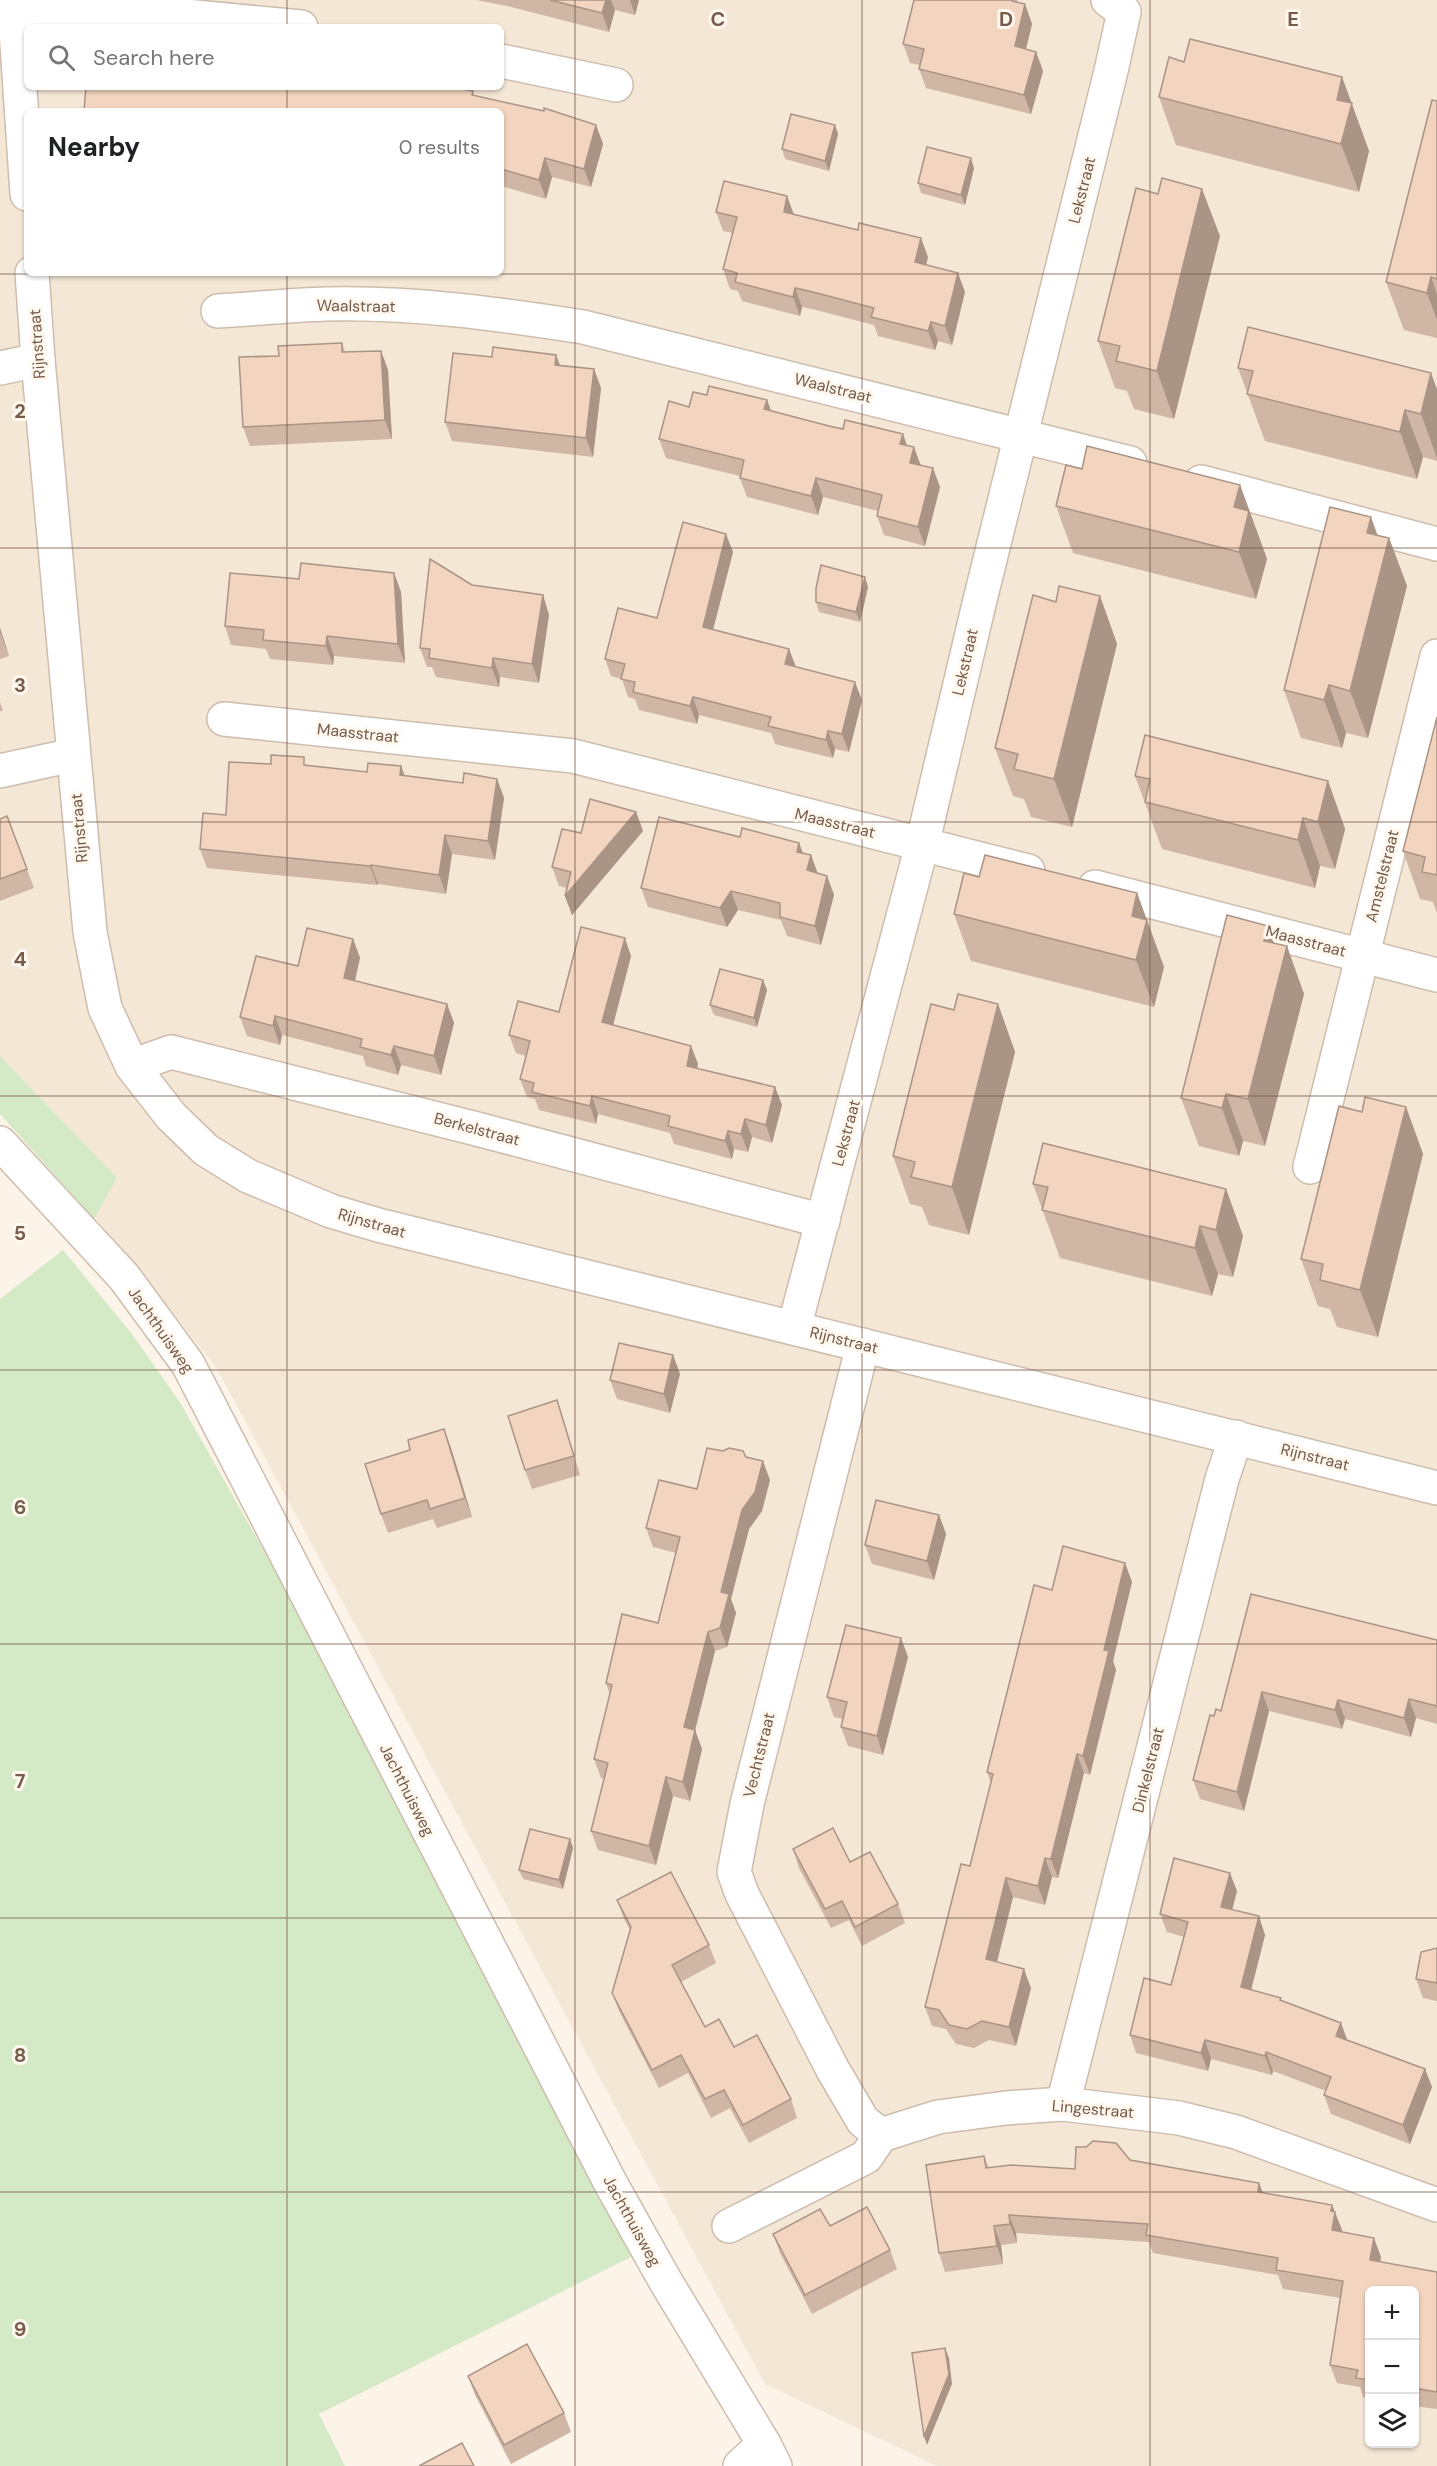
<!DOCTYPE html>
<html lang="en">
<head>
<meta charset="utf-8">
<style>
  :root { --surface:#fff; --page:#f6f6f6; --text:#202124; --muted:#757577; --line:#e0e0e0 }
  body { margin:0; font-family:"DM Sans",sans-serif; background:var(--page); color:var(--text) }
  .controls { position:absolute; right:18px; bottom:18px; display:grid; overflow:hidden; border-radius:9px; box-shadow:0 2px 4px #0004 }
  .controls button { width:54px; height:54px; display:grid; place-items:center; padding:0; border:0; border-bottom:2px solid var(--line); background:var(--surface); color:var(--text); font:30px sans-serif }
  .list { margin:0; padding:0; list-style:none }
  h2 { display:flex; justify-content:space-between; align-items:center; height:78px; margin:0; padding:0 24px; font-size:26px }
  h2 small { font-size:20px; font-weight:400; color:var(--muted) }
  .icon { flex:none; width:33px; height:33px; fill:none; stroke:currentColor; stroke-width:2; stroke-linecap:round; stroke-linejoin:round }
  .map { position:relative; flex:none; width:1437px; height:2466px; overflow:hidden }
  .search { position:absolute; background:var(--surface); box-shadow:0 2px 4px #0004; left:24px; top:24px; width:480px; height:66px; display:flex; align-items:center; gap:15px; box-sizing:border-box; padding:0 21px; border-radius:9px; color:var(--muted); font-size:22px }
  .panel { position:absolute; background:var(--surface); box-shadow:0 2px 4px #0004; left:24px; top:108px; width:480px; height:168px; border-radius:9px }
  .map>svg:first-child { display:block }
  .residential { fill:#f4e7d6; fill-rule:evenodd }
  .green { fill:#d4eac6 }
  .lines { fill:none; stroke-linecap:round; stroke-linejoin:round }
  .minor-casing { stroke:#cebcad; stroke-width:36 }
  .minor { stroke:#fff; stroke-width:33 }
  .wall { fill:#d0b6a4 }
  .shaded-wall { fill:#a99486 }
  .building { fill:#f2d4bf; stroke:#a99486; stroke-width:1.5 }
  .grid { fill:none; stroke:#775b4b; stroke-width:1.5; stroke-opacity:0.55 }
  .labels { text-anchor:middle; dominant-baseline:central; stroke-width:6; stroke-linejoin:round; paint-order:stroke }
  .street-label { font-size:16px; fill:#775b4b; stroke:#fff8ee }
  .grid-label { font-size:20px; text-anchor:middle; font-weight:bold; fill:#775b4b; stroke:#fff8ee; stroke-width:6; stroke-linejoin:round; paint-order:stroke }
</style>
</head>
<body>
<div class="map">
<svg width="1437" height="2466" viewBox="0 0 1437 2466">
  <rect width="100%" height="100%" fill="#fcf4e8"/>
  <path class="residential" d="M 0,0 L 1437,0 L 1437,2466 L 937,2466 L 765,2384 L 217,1369 L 139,1269 L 0,1107 ZM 27,27 L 501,27 L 501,87 L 27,87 ZM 27,111 L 501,111 L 501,273 L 27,273 ZM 1370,2290 L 1414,2290 L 1414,2444 L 1370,2444 Z"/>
  <g class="green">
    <polygon points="0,1056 117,1178 94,1219 0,1114"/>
    <polygon points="63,1250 132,1334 181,1404 307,1627 637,2254 319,2414 345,2466 0,2466 0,1299"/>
  </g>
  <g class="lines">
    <g class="minor-casing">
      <g id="minor">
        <polyline points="14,0 27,194"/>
        <polyline points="0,10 102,8 301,27"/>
        <polyline points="501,61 616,85"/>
        <polyline points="32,273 38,360 90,932 105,1008 132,1066 171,1116 206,1150 248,1176 331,1211 378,1225 1437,1488"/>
        <path d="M 218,311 C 254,309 291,305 327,304 C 413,302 499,314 583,327 L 1130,463"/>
        <polyline points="0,368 38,360"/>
        <polyline points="1201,482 1437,544"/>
        <polyline points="224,719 573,756 1028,871"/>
        <polyline points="0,771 73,755"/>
        <polyline points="1095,887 1437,975"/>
        <polyline points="132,1066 171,1052 477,1129 823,1221"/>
        <polyline points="0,1143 124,1277 188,1364 611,2184 666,2282 764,2444 775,2466"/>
        <polyline points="1310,1167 1437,656"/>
        <polyline points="794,1328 922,845 979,604 1111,71 1124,12 1108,0"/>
        <polyline points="863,1345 747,1804 734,1872 742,1894 833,2070 863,2121 881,2135"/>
        <polyline points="1063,2104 1222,1479 1236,1437"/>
        <polyline points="729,2226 866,2157 881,2135 938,2117 1006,2108 1063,2104 1179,2118 1236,2132 1437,2205"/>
        <polyline points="740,2466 764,2444"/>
      </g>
    </g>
    <use href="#minor" class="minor"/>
  </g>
  <g class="wall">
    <polygon points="476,0 639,0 635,15 615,10 609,32 507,6"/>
    <polygon points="914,0 1017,0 1018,3 1025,4 1032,24 1026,49 1036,52 1043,71 1031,114 926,88 919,69 920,65 910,63 903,44"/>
    <polygon points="1184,62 1342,77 1369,151 1359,192 1176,145 1159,97"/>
    <polygon points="473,91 474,95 596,125 603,144 591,187 552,177 546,199 501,186 501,111 84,111"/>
    <polygon points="1437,101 1437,338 1404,330 1386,282"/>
    <polygon points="835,125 838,134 829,171 785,159 782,149"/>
    <polygon points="974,168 965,205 921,193 918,183"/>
    <polygon points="1158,194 1220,236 1174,419 1134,409 1127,391 1115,388 1098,341"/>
    <polygon points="787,196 794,215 928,257 926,265 965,292 952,345 938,341 935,350 878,336 874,325 816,310 802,307 800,316 742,301 738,291 730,289 723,269 733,233 723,231 716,212"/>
    <polygon points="342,343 345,352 381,351 388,370 392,439 250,446 243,427 279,356"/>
    <polygon points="556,355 560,365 594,369 601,388 593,457 452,441 445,422 492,357"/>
    <polygon points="1238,368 1437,389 1437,461 1423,457 1417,479 1265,441"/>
    <polygon points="707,395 767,400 771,411 907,445 921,465 940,487 925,546 884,535 877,516 878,511 823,497 818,515 747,497 740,478 740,476 666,458 659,439 689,407"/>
    <polygon points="1082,469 1240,485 1267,559 1256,599 1073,553 1056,506"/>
    <polygon points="1377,535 1389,538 1407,586 1368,738 1346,733 1342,748 1301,738 1284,690"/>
    <polygon points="733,552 713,630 796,667 862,700 849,752 835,749 833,758 775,744 771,733 699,715 697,724 639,710 635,699 628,697 622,679 611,676 605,659 657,618"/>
    <polygon points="394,573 401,592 405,663 334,656 333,665 270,659 266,649 231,645 225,626 299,579"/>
    <polygon points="472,585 543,595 549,615 539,683 500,677 499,687 436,677 432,667 427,667 420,648"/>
    <polygon points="868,587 860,622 819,612 816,602"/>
    <polygon points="1100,596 1117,644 1072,827 1031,817 1024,799 1013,796 995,748 1056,602"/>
    <polygon points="0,628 9,656 0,659"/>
    <polygon points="0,702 3,711 0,711"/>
    <polygon points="1437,717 1437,913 1433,902 1420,899 1403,851"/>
    <polygon points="307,766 367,772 401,766 404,775 463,783 497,779 504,798 495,860 452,854 446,894 378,884 377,885 207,868 200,849 226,815"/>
    <polygon points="1135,776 1328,781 1345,829 1335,869 1320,866 1315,888 1162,849"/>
    <polygon points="636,812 643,831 572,915 565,896 567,888 559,886 552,867 581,833"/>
    <polygon points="7,816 34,888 0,901 0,819"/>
    <polygon points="740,837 799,843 803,853 811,855 817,873 827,876 834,895 821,945 787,936 781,920 738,910 727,927 648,907 641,888"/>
    <polygon points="979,877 1137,893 1164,967 1154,1007 971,961 954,914"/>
    <polygon points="1268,926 1274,943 1304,994 1265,1146 1243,1141 1239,1156 1199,1146 1181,1098"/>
    <polygon points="353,939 360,958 355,981 447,1004 454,1023 441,1075 401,1065 398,1075 366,1066 363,1056 282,1035 280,1045 247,1036 240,1017 298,966"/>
    <polygon points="631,956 613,1025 691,1046 698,1064 697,1068 782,1105 772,1143 752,1137 748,1152 734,1149 732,1159 674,1144 670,1133 598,1114 596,1124 539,1110 535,1099 527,1097 520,1079 526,1056 516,1053 509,1035 559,1012"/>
    <polygon points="763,980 767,990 757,1027 714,1015 710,1005"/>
    <polygon points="998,1004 1015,1052 969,1235 929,1225 922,1207 910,1204 893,1156 954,1010"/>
    <polygon points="1406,1107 1423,1154 1378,1337 1337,1327 1330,1309 1318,1306 1301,1259 1362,1112"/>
    <polygon points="1033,1184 1226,1189 1243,1236 1233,1277 1218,1274 1212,1296 1060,1258"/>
    <polygon points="673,1355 680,1374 670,1413 617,1399 610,1380"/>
    <polygon points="557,1400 563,1419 580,1475 532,1489 525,1470"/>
    <polygon points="451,1448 472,1517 437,1528 433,1519 388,1533 381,1514"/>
    <polygon points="746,1457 770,1480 762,1511 749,1529 731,1599 736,1613 727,1647 715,1651 695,1730 702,1749 690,1801 673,1796 656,1865 598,1850 591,1831 604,1779 601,1778 594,1759 610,1695 606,1683 658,1623 676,1553 653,1547 646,1528 697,1489"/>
    <polygon points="939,1515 946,1534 934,1580 872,1564 865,1545"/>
    <polygon points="1125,1563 1132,1582 1113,1661 1116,1670 1090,1775 1084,1773 1058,1878 1052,1877 1045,1905 1013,1897 997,1962 1031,1988 1016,2046 989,2040 974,2048 956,2044 946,2029 932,2026 925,2007 970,1866 991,1783 987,1772 1052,1590"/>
    <polygon points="1251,1594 1437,1640 1437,1724 1416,1718 1411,1737 1345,1719 1342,1729 1269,1711 1244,1811 1200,1799 1193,1780 1214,1716 1221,1711"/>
    <polygon points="908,1657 883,1755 848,1746 841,1727 843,1719 834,1717 827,1697"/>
    <polygon points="570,1839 573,1848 563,1889 523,1879 519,1870"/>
    <polygon points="793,1849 850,1862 898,1904 905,1923 862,1946 849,1920 831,1928 799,1868"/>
    <polygon points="1237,1891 1232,1910 1265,1935 1251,1990 1282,2000 1347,2040 1425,2069 1432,2087 1410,2144 1331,2114 1324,2095 1326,2091 1273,2071 1272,2075 1211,2059 1208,2071 1136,2053 1130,2035 1171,1985 1184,1937 1167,1932 1160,1914"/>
    <polygon points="617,1900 709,1945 716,1963 681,1982 705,2027 734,2047 791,2099 797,2118 749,2143 730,2108 711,2118 688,2073 659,2088 619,2011 612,1993 630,1930 624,1919"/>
    <polygon points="1437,1948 1437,2001 1423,1998 1416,1979"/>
    <polygon points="984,2156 989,2168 1075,2169 1130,2160 1259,2183 1263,2193 1332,2205 1342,2230 1341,2232 1381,2257 1380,2262 1437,2272 1437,2409 1414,2406 1414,2290 1370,2290 1370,2398 1363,2397 1360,2387 1337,2383 1330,2365 1341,2298 1283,2289 1278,2275 1153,2253 1149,2242 1016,2233 1017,2243 1001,2245 1003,2264 945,2272 939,2253"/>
    <polygon points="830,2226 890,2250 897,2269 812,2314 780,2253 773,2234"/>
    <polygon points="468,2376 564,2413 571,2432 511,2464 475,2395"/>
  </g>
  <g class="shaded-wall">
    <polygon points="606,0 611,0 615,10 609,32 602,13"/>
    <polygon points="630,0 639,0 635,15"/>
    <polygon points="1025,4 1032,24 1022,65 1015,46"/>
    <polygon points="1036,52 1043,71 1031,114 1024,95"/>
    <polygon points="1342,77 1369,151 1359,192 1341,144 1337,100"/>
    <polygon points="596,125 603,144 591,187 584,169"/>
    <polygon points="835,125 838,134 829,171 825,161"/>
    <polygon points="545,158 552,177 546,199 539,180"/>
    <polygon points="971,158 974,168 965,205 961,195"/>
    <polygon points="1202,189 1220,236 1174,419 1157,371"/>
    <polygon points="787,196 794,215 784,212"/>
    <polygon points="921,238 928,257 922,281 915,262"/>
    <polygon points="958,273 965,292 952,345 945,326"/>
    <polygon points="1431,277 1437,294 1437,320 1427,293"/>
    <polygon points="795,288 802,307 800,316 793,297"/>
    <polygon points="931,322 938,341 935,350 928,331"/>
    <polygon points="381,351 388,370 392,439 385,420"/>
    <polygon points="556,355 563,374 555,365"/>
    <polygon points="594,369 601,388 593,457 586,438"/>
    <polygon points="1431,373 1437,389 1437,458 1421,414"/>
    <polygon points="767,400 774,419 764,409"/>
    <polygon points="1405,410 1423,457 1417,479 1400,432"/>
    <polygon points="903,434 910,454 900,444"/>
    <polygon points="914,447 921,466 910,463"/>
    <polygon points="933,468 940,487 925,546 918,527"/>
    <polygon points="816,478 823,497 818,515 811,496"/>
    <polygon points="1240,485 1267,559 1256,599 1239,552 1234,507"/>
    <polygon points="1371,517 1385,556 1389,538 1407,586 1368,738 1350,691 1367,533"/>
    <polygon points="726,534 733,552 709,645 703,627"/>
    <polygon points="394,573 401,592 405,663 398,644"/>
    <polygon points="865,577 868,587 860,622 856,612"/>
    <polygon points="543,595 549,615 539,683 532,664"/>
    <polygon points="1100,596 1117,644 1072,827 1054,779"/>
    <polygon points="0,628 9,656 0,632"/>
    <polygon points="327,636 334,656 333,665 326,646"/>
    <polygon points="789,649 796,667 785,664"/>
    <polygon points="493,658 500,677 499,687 492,668"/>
    <polygon points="855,682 862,700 849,752 842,734"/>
    <polygon points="1329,685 1346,733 1342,748 1324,700"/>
    <polygon points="693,697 699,715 697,724 690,706"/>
    <polygon points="828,731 835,749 833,758 826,740"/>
    <polygon points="401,766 408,785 400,775"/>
    <polygon points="497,779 504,798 495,860 488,841"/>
    <polygon points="1328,781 1345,829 1335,869 1318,822"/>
    <polygon points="636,812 643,831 572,915 565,896"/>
    <polygon points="1303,818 1320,866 1315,888 1298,840"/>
    <polygon points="445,835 452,854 446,894 439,875"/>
    <polygon points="799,843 806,862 797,852"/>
    <polygon points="811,855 818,874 807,870"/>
    <polygon points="371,865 378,884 377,885 370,866"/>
    <polygon points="827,876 834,895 821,945 815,926"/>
    <polygon points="731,891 738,910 727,927 720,908"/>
    <polygon points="1137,893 1164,967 1154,1007 1136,960 1132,916"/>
    <polygon points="1268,926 1282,965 1287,946 1304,994 1265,1146 1248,1099 1264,941"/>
    <polygon points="625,938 631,956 609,1041 602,1022"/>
    <polygon points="353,939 360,958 351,997 344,978"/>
    <polygon points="763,980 767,990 757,1027 754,1018"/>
    <polygon points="447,1004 454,1023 441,1075 434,1056"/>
    <polygon points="998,1004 1015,1052 969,1235 952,1187"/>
    <polygon points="275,1016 282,1035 280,1045 273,1026"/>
    <polygon points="394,1046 401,1065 398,1075 391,1055"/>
    <polygon points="691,1046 698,1064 693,1084 687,1066"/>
    <polygon points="775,1087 782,1105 772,1143 766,1125"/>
    <polygon points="1226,1094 1243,1141 1239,1156 1222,1108"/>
    <polygon points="592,1096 598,1114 596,1124 590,1106"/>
    <polygon points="1406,1107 1423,1154 1378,1337 1360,1290"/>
    <polygon points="745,1119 752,1137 748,1152 741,1134"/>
    <polygon points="728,1131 734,1149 732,1159 725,1141"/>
    <polygon points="1226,1189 1243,1236 1233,1277 1216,1230"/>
    <polygon points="1200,1226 1218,1274 1212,1296 1195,1248"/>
    <polygon points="673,1355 680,1374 670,1413 664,1394"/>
    <polygon points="444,1429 451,1448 472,1517 465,1498"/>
    <polygon points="763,1461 770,1480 762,1511 749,1529 731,1599 736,1613 727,1647 720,1628 721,1592 742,1510"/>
    <polygon points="939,1515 946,1534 934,1580 927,1561"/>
    <polygon points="1125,1563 1132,1582 1113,1661 1116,1670 1090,1775 1083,1756 1104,1650"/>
    <polygon points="708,1632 715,1651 691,1746 684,1727"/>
    <polygon points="901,1638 908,1657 883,1755 877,1736"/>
    <polygon points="1262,1692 1269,1711 1244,1811 1237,1792"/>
    <polygon points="1409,1699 1416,1718 1411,1737 1404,1718"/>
    <polygon points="1338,1700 1345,1719 1342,1729 1335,1710"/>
    <polygon points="695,1730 702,1749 690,1801 683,1782"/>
    <polygon points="1077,1754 1084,1773 1058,1878 1051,1859"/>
    <polygon points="666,1777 673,1796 656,1865 649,1846"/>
    <polygon points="570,1839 573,1848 563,1889 559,1880"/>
    <polygon points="1045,1858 1052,1877 1045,1905 1038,1886"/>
    <polygon points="1230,1873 1237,1891 1228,1926 1221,1907"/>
    <polygon points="1006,1878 1013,1897 993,1978 986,1959"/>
    <polygon points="1259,1916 1265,1935 1247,2006 1241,1987"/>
    <polygon points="1024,1969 1031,1988 1016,2046 1009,2027"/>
    <polygon points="1341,2023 1348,2042 1336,2036"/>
    <polygon points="1205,2040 1211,2059 1208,2071 1201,2053"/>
    <polygon points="1266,2052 1273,2071 1272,2075 1265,2056"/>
    <polygon points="1425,2069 1432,2087 1410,2144 1403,2125"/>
    <polygon points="1259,2183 1266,2201 1258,2192"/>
    <polygon points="1332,2205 1342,2230 1339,2249 1332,2230 1331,2211"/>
    <polygon points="1009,2215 1016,2233 1017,2243 1010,2224"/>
    <polygon points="994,2226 1001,2245 1003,2264 997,2246"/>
    <polygon points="1374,2238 1381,2257 1377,2279 1370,2260"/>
    <polygon points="945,2348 949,2358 952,2384 927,2445 924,2436"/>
  </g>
  <g class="building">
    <polygon points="550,0 606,0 602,13"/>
    <polygon points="914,0 1012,0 1012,1 1025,4 1015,46 1036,52 1024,95 919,69 924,49 903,44"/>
    <polygon points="1190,39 1342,77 1337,100 1352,103 1341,144 1159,97 1169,57 1184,62"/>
    <polygon points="86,87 450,87 473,91 472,95 544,111 544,108 596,125 584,169 545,158 539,180 501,169 501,111 84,111"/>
    <polygon points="1432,100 1437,101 1437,279 1431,277 1427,293 1386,282"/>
    <polygon points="791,114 835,125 825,161 782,149"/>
    <polygon points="927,147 971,158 961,195 918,183"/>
    <polygon points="1162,178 1202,189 1157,371 1116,361 1120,346 1098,341 1136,188 1158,194"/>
    <polygon points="724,181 787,196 784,212 858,230 859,223 921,238 915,262 958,273 945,326 931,322 928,331 871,317 874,308 809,291 795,288 793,297 735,282 737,273 723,269 737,217 716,212"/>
    <polygon points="1248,327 1431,373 1421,414 1405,410 1400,432 1247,394 1253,371 1238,368"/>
    <polygon points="342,343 342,352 381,351 385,420 243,427 239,357 279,356 278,346"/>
    <polygon points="493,347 556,355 555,365 594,369 586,438 445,422 453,353 492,357"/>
    <polygon points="709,386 767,400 764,409 829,426 843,429 845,420 903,434 900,444 914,447 910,463 933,468 918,527 877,516 882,495 816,478 811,496 740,478 744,460 659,439 669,401 689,407 693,392 707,395"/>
    <polygon points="1087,446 1240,485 1234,507 1249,511 1239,552 1056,506 1066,465 1082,469"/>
    <polygon points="1330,507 1371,517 1367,533 1389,538 1350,691 1329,685 1324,700 1284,690"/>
    <polygon points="683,522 726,534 703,627 789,649 785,664 855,682 842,734 828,731 826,740 768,726 771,717 693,697 690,706 633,692 635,682 621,679 625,664 605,659 618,608 657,618"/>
    <polygon points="430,559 472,585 543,595 532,664 493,658 492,668 429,658 430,649 420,648"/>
    <polygon points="301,563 394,573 398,644 327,636 326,646 263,640 264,630 225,626 230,573 299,579"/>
    <polygon points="821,565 865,577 856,612 816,602 816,588"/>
    <polygon points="1059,586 1100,596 1054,779 1014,769 1018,754 995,748 1033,595 1056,602"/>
    <polygon points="1437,717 1437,875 1422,872 1425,857 1403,851"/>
    <polygon points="1145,735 1328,781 1318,822 1303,818 1298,840 1145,802 1150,779 1135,776"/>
    <polygon points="271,755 304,757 304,765 367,772 368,763 401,766 400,775 463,783 464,773 497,779 488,841 445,835 439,875 371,865 370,866 200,849 203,813 226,815 229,762 271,764"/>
    <polygon points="590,799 636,812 565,896 571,872 552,867 562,829 581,833"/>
    <polygon points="7,816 27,869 0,879 0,819"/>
    <polygon points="659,817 740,837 742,828 799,843 797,852 811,855 807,870 827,876 815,926 780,917 780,903 731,891 720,908 641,888"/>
    <polygon points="985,855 1137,893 1132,916 1147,920 1136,960 954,914 964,873 979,877"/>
    <polygon points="1227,915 1268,926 1264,941 1287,946 1248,1099 1226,1094 1222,1108 1181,1098"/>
    <polygon points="581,927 625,938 602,1022 691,1046 687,1066 775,1087 766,1125 745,1119 741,1134 728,1131 725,1141 668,1126 670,1116 592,1096 590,1106 532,1092 534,1083 520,1079 530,1041 509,1035 518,1001 559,1012"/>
    <polygon points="307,928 353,939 344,978 447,1004 434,1056 394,1046 391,1055 360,1047 362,1039 275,1016 273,1026 240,1017 256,956 298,966"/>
    <polygon points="720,969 763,980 754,1018 710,1005"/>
    <polygon points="958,994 998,1004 952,1187 911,1177 915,1162 893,1156 931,1004 954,1010"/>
    <polygon points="1365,1097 1406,1107 1360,1290 1320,1280 1323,1264 1301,1259 1339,1106 1362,1112"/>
    <polygon points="1043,1143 1226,1189 1216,1230 1200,1226 1195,1248 1042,1210 1048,1187 1033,1184"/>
    <polygon points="619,1343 673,1355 664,1394 610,1380"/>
    <polygon points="557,1400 574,1456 525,1470 508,1416"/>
    <polygon points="444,1429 465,1498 430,1509 427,1500 381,1514 365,1464 410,1450 408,1440"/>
    <polygon points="707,1448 723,1451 729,1448 743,1451 746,1457 763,1461 755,1492 742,1510 721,1592 729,1594 720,1628 708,1632 684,1727 695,1730 683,1782 666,1777 649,1846 591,1831 608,1763 594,1759 612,1685 606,1683 622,1614 658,1623 680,1537 646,1528 659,1480 697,1489"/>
    <polygon points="876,1500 939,1515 927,1561 865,1545"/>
    <polygon points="1063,1546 1125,1563 1104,1650 1109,1651 1083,1756 1077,1754 1051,1859 1045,1858 1038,1886 1006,1878 986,1959 1024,1969 1009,2027 982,2021 967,2029 949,2025 939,2010 925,2007 961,1864 970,1866 993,1774 987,1772 1034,1585 1052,1590"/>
    <polygon points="1251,1594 1437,1640 1437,1706 1409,1699 1404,1718 1338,1700 1335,1710 1262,1692 1237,1792 1193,1780 1210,1715 1214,1716 1216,1709 1221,1711"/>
    <polygon points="846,1625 901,1638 877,1736 841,1727 847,1702 827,1697"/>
    <polygon points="833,1828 850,1862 870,1852 898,1904 855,1927 842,1901 825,1909 793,1849"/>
    <polygon points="530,1829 570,1839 559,1880 519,1870"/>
    <polygon points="1174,1858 1230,1873 1221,1907 1259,1916 1241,1987 1281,1998 1280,2000 1341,2023 1336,2036 1425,2069 1403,2125 1324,2095 1331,2077 1266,2052 1265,2056 1205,2040 1201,2053 1130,2035 1144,1978 1171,1985 1188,1922 1160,1914"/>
    <polygon points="671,1872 709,1945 672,1965 705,2027 719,2019 734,2047 757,2035 791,2099 743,2125 724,2090 705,2099 681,2055 652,2070 612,1993 631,1927 617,1900"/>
    <polygon points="1437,1948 1437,1983 1416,1979 1421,1952"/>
    <polygon points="1093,2141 1116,2143 1130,2160 1259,2183 1258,2192 1332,2205 1331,2211 1335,2212 1332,2230 1374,2238 1370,2260 1437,2272 1437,2392 1414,2388 1414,2290 1370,2290 1370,2380 1356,2378 1358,2370 1330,2365 1343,2281 1276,2270 1278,2258 1146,2235 1148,2224 1009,2215 1010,2224 994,2226 997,2246 939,2253 926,2165 984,2156 986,2168 1011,2165 1075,2169 1076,2147 1086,2147"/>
    <polygon points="867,2207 890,2250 805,2295 773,2234 820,2209 830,2226"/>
    <polygon points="527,2344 564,2413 504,2445 468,2376"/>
    <polygon points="945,2348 949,2374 924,2436 912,2353"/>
    <polygon points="462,2443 474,2466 419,2466"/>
  </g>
  <path class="grid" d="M 287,0 L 287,27M 575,0 L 575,2466M 862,0 L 862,2466M 1150,0 L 1150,2466M 287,87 L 287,111M 287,273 L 287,2466M 0,274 L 1437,274M 0,548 L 1437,548M 0,822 L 1437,822M 0,1096 L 1437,1096M 0,1370 L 1437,1370M 0,1644 L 1437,1644M 0,1918 L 1437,1918M 0,2192 L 1437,2192"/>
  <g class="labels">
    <g class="street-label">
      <text transform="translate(1082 190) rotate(-76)">Lekstraat</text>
      <text transform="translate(356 306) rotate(1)">Waalstraat</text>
      <text transform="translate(37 344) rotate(-94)">Rijnstraat</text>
      <text transform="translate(833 388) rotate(14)">Waalstraat</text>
      <text transform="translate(965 662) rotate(-77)">Lekstraat</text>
      <text transform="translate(358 733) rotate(6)">Maasstraat</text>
      <text transform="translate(835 823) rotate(14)">Maasstraat</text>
      <text transform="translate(79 828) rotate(-95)">Rijnstraat</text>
      <text transform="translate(1382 876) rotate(-76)">Amstelstraat</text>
      <text transform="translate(1306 941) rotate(15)">Maasstraat</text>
      <text transform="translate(477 1129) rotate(15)">Berkelstraat</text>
      <text transform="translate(846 1133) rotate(-75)">Lekstraat</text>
      <text transform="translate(372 1223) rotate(16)">Rijnstraat</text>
      <text transform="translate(161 1330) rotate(55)">Jachthuisweg</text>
      <text transform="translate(844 1340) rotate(14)">Rijnstraat</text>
      <text transform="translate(1315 1457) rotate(14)">Rijnstraat</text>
      <text transform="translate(759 1755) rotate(-76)">Vechtstraat</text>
      <text transform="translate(1148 1770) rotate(-76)">Dinkelstraat</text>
      <text transform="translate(407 1790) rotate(63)">Jachthuisweg</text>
      <text transform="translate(1093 2109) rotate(5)">Lingestraat</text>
      <text transform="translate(632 2221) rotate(61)">Jachthuisweg</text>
    </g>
  </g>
  <g class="grid-label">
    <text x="718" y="26">C</text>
    <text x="1006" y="26">D</text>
    <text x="1293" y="26">E</text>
    <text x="20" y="418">2</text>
    <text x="20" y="692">3</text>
    <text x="20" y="966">4</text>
    <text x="20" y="1240">5</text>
    <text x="20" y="1514">6</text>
    <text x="20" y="1788">7</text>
    <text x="20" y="2062">8</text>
    <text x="20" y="2336">9</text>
  </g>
</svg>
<div class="controls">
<button>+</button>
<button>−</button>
<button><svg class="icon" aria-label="layers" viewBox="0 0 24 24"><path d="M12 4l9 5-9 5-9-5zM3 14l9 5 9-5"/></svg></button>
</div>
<div class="search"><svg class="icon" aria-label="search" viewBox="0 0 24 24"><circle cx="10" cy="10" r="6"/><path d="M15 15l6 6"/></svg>Search here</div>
<section class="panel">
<h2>Nearby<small>0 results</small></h2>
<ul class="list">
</ul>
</section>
</div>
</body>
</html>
